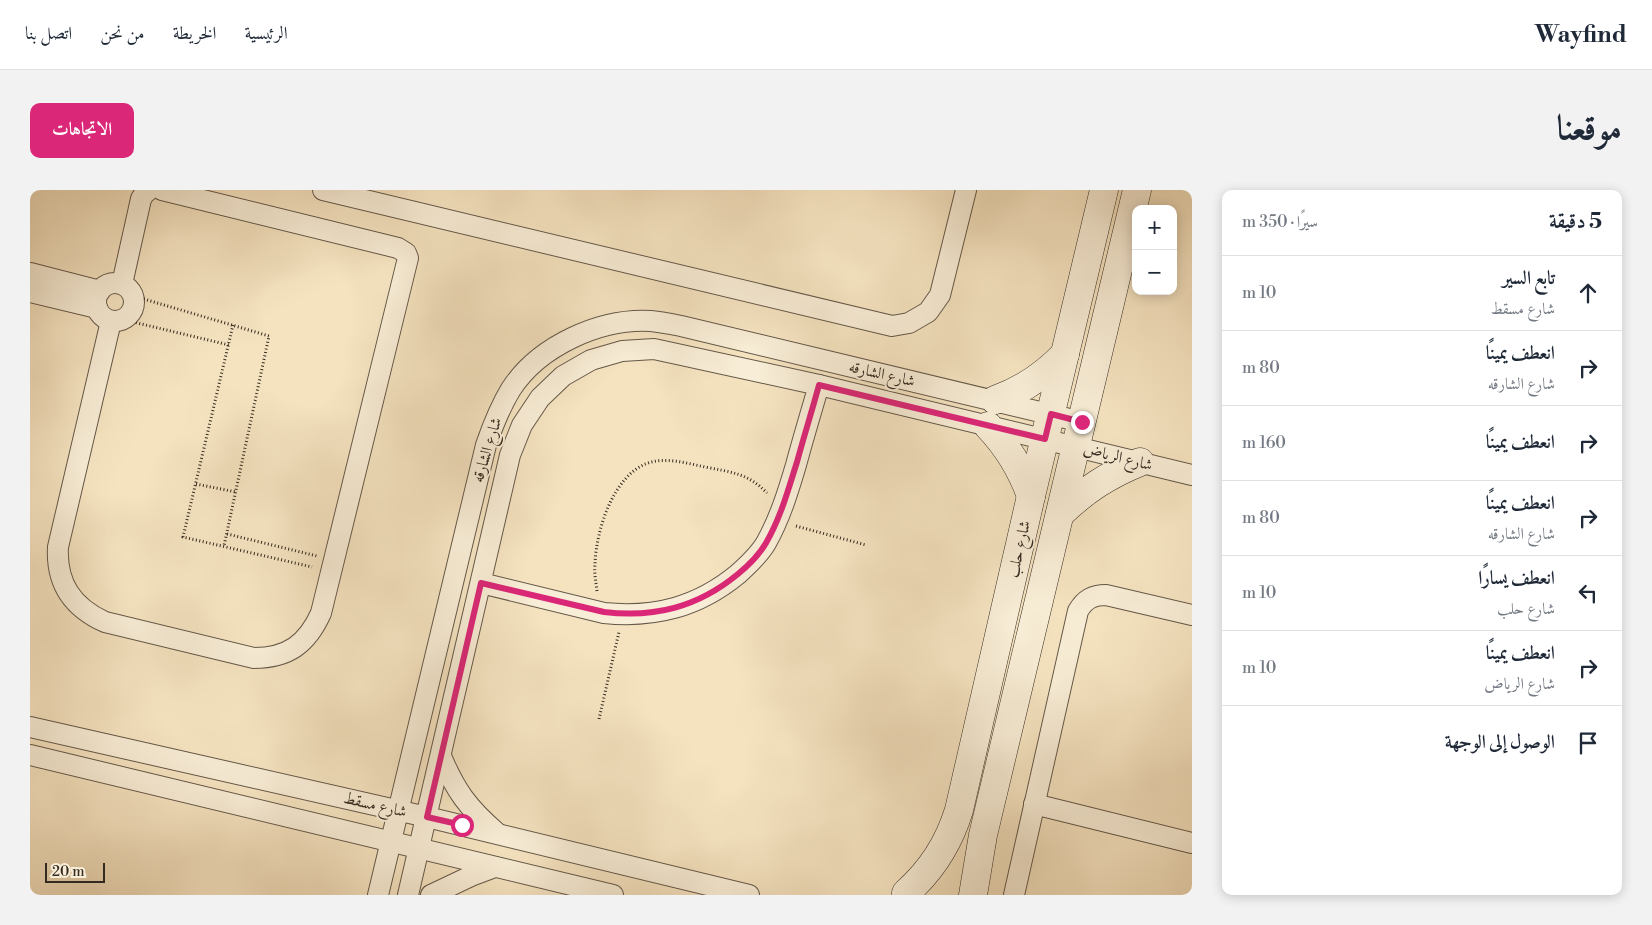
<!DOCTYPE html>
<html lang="ar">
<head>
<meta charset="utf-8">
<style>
  :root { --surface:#fff; --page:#f2f2f3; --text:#1f2937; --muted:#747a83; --line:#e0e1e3; --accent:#db2777 }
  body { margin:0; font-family:"Libre Bodoni",Amiri,serif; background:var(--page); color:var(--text); direction:rtl }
  .controls { position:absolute; right:15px; top:15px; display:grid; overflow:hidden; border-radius:10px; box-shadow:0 2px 12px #0003 }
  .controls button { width:45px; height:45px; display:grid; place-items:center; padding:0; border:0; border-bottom:1px solid var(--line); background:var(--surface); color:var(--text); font:25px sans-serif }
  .scale { position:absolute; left:15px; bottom:12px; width:60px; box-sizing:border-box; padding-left:5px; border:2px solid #352a21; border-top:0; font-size:14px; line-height:18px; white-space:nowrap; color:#352a21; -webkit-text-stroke:4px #f8edd6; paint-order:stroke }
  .stop { position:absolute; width:15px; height:15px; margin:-11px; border:4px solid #db2777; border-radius:50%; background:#fff }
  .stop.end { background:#db2777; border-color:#fff; box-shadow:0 1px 5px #0008 }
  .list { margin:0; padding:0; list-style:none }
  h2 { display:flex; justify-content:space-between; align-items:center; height:65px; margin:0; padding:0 20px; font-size:21px }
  h2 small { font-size:16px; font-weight:400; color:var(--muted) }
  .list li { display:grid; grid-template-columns:32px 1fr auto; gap:15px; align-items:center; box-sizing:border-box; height:75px; padding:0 20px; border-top:1px solid var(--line) }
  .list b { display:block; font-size:19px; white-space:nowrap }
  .list p { margin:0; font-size:16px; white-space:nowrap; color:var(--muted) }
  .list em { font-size:16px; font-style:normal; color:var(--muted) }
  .icon { flex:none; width:28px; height:28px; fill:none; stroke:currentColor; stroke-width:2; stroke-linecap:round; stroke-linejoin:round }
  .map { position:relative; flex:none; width:1162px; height:705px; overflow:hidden; direction:ltr; border-radius:10px }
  header { display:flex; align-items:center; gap:30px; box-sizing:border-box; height:70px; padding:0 25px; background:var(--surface); border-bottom:1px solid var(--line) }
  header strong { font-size:24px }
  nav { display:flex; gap:28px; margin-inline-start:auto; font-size:18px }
  .intro { display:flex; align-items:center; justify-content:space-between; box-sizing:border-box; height:120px; padding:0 30px }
  h1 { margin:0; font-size:35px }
  .button { padding:12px 22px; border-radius:10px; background:var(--accent); color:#fff; font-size:18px; font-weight:700 }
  main { display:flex; gap:30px; padding:0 30px }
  aside { flex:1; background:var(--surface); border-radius:10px; box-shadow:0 2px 12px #0003 }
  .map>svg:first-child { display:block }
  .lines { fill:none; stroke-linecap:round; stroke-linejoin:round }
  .street-casing { stroke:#655849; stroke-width:22 }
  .secondary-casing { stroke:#352a21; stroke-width:29 }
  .path { stroke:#352a21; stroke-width:3; stroke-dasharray:1 2.5; stroke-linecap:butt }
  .street { stroke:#f8edd6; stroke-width:20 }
  .secondary { stroke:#f8edd6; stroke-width:28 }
  .route { stroke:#db2777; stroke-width:6 }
  .labels { text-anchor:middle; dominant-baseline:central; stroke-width:4; stroke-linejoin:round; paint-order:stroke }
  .street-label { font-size:16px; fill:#352a21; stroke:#f8edd6 }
</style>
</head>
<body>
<header>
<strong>Wayfind</strong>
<nav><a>الرئيسية</a><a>الخريطة</a><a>من نحن</a><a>اتصل بنا</a></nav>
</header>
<div class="intro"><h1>موقعنا</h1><a class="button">الاتجاهات</a></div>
<main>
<aside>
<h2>5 دقيقة<small>سيرًا · 350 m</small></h2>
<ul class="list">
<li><svg class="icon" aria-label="ahead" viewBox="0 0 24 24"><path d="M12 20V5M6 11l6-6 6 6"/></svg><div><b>تابع السير</b><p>شارع مسقط</p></div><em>10 m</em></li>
<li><svg class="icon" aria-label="right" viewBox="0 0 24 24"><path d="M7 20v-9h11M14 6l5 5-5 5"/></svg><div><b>انعطف يمينًا</b><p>شارع الشارقه</p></div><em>80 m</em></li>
<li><svg class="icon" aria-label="right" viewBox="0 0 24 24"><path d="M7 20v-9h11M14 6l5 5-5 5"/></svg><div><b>انعطف يمينًا</b></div><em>160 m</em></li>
<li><svg class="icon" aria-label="right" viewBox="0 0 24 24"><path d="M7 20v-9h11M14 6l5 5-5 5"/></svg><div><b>انعطف يمينًا</b><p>شارع الشارقه</p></div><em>80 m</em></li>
<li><svg class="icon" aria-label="left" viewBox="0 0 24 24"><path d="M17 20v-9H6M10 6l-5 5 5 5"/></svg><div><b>انعطف يسارًا</b><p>شارع حلب</p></div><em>10 m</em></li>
<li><svg class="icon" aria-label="right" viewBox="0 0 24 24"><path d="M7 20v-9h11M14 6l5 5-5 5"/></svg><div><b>انعطف يمينًا</b><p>شارع الرياض</p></div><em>10 m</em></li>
<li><svg class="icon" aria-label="arrive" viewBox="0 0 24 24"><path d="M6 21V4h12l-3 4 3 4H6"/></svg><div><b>الوصول إلى الوجهة</b></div></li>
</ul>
</aside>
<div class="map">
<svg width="1162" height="705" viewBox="0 0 1162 705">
  <rect width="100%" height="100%" fill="#f5e3c0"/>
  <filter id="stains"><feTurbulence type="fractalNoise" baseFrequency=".004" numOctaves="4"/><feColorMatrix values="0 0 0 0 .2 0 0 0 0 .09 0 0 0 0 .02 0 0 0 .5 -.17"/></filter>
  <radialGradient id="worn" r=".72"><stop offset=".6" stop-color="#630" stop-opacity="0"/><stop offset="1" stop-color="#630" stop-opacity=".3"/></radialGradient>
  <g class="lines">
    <g class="street-casing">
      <g id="street">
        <polyline points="293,0 862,136 879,133 898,122 910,105 936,0"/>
        <polyline points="0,83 70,101"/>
        <circle cx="85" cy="112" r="19"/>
        <polyline points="92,94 111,9 114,4 119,0"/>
        <polyline points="0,102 67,118"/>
        <path d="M 81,131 L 28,357 C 26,393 42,417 75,432 L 224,468 C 258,468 277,454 291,423 L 378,68 L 376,63 L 368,58 L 132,0"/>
        <path d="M 451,393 L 574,423 C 625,428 668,417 708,384 C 718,375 729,365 736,353 C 750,328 758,302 766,275 C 773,249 781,222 789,195"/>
        <polyline points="0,537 397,627 719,705"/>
        <polyline points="0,565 583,705"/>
        <path d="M 411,566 C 425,600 438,618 466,642"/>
        <polyline points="1004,614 1162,653"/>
        <path d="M 348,705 L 456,255 C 463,235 470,217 481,199 C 509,156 570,128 621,131 C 631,132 641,134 651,136 L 1052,232"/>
        <polyline points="378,705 480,265 492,235 510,208 533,186 561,170 592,161 624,159 789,195 1162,285"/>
        <polyline points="401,705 441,686 465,677"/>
        <path d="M 984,705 L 1048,421 C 1055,409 1063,405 1076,405 L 1162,425"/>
      </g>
    </g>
    <g class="secondary-casing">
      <g id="secondary">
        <path d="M 965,210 C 993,200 1014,186 1035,164"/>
        <path d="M 958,236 C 978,257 991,278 1001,306"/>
        <path d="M 1030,324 C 1055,300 1078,285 1110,272"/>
        <path d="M 877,705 L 876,703 C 902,680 919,653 929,620 L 1001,306 L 1074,0"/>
        <polyline points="943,705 953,645 1107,0"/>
      </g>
    </g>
    <g class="path">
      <polyline points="107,107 239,146 194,356"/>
      <polyline points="99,131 199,155"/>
      <polyline points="203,135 153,347 282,377"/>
      <polyline points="166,294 206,302"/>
      <polyline points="766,336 836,355"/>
      <polyline points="197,344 287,366"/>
      <path d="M 567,401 C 566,392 564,383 565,374 C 566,341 583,285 618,273 C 636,267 656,273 675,277 C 700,282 718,283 737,303"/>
      <polyline points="569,529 589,442"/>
    </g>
    <use href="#street" class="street"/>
    <use href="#secondary" class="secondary"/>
  </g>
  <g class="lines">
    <path class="route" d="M 432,635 L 397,627 L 451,393 L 574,422 C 625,428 668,417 708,384 C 719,375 729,365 736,353 C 751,327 758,300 767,272 C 774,246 782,221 789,195 L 1015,249 L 1021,224 L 1052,232"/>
  </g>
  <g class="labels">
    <g class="street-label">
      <text transform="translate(852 184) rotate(13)">شارع الشارقه</text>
      <text transform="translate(457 260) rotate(-73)">شارع الشارقه</text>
      <text transform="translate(1088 267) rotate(14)">شارع الرياض</text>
      <text transform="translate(989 359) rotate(-77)">شارع حلب</text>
      <text transform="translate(345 615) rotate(13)">شارع مسقط</text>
    </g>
  </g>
  <rect width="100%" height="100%" filter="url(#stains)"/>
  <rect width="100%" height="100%" fill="url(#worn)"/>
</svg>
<div class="controls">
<button>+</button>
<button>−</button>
</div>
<div class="scale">20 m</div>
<div class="stop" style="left:432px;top:635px"></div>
<div class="stop end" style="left:1052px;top:232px"></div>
</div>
</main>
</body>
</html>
